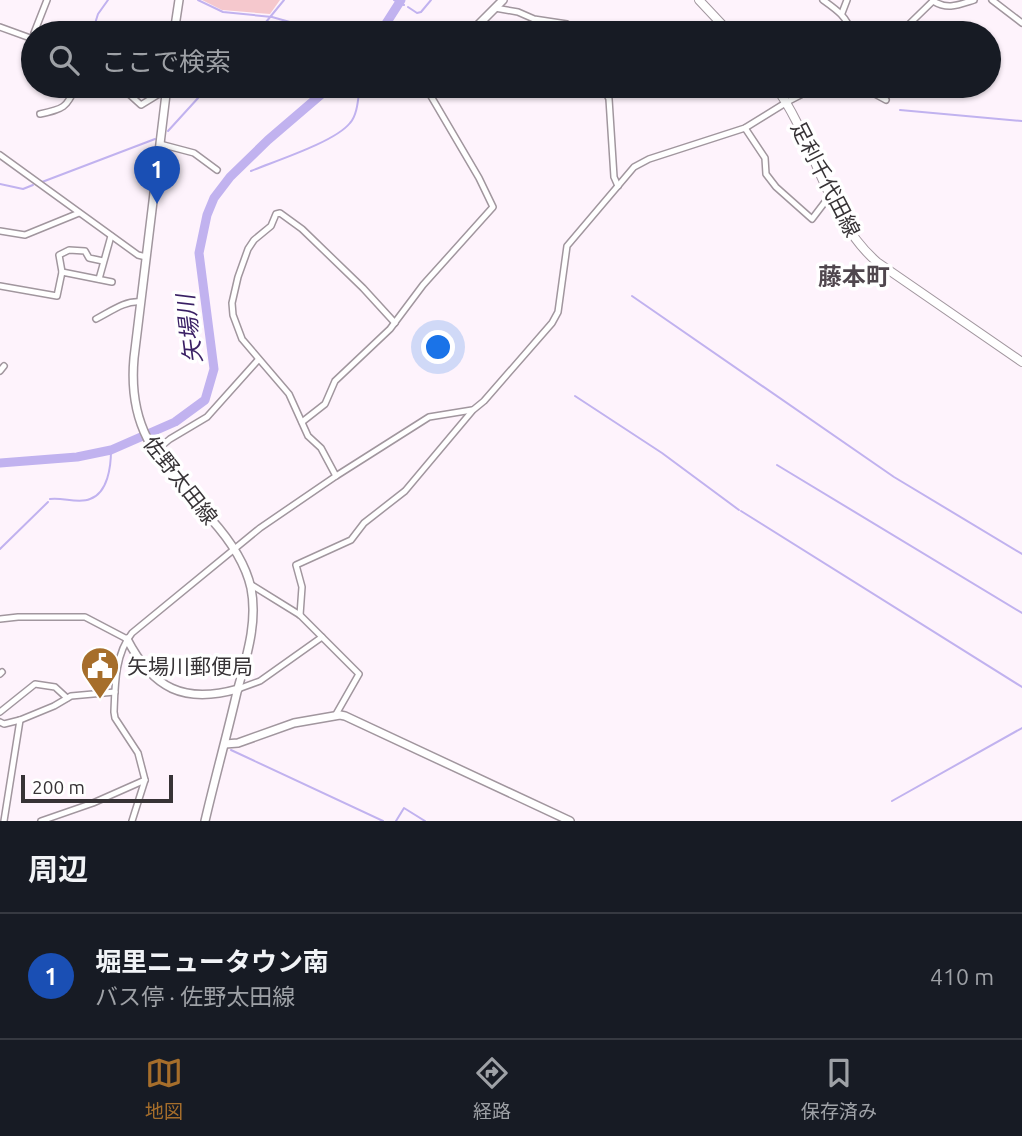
<!DOCTYPE html>
<html lang="ja">
<head>
<meta charset="utf-8">
<style>
  :root { --surface:#171b24; --page:#20242c; --text:#f1f3f6; --muted:#9ea1a6; --line:#363941; --accent:#a66e2b }
  body { margin:0; font-family:Ubuntu,"Noto Sans JP",sans-serif; background:var(--page); color:var(--text) }
  .scale { position:absolute; left:21px; bottom:18px; width:152px; box-sizing:border-box; padding-left:7px; border:4px solid #373336; border-top:0; font-size:19px; line-height:24px; white-space:nowrap; color:#373336; -webkit-text-stroke:5px #fff; paint-order:stroke }
  .you { position:absolute; left:439px; top:348px; width:24px; height:24px; margin:-18px; border:5px solid #fff; border-radius:50%; background:#1a73e8; box-shadow:0 0 0 10px #1a73e833 }
  .badge { display:grid; place-items:center; width:46px; height:46px; border-radius:50%; background:var(--accent); color:#fff; font-size:23px; font-weight:700 }
  .pin { position:absolute; translate:-50% -58px; filter:drop-shadow(0 2px 4px #0008) }
  .pin::after { content:''; position:absolute; top:37px; width:24px; height:21px; background:inherit; clip-path:polygon(0 0,100% 0,50% 100%) }
  .list { margin:0; padding:0; list-style:none }
  h2 { display:flex; justify-content:space-between; align-items:center; height:91px; margin:0; padding:0 28px; font-size:30px }
  h2 small { font-size:23px; font-weight:400; color:var(--muted) }
  .list li { display:grid; grid-template-columns:46px 1fr auto; gap:21px; align-items:center; box-sizing:border-box; height:126px; padding:0 28px; border-top:2px solid var(--line) }
  .list b { display:block; font-size:26px; white-space:nowrap }
  .list p { margin:0; font-size:23px; white-space:nowrap; color:var(--muted) }
  .list em { font-size:23px; font-style:normal; color:var(--muted) }
  .icon { flex:none; width:38px; height:38px; fill:none; stroke:currentColor; stroke-width:2; stroke-linecap:round; stroke-linejoin:round }
  .map { position:relative; flex:none; width:1022px; height:821px; overflow:hidden }
  .search { position:absolute; background:var(--surface); box-shadow:0 2px 5px #0004; left:21px; right:21px; top:21px; height:77px; display:flex; align-items:center; gap:18px; box-sizing:border-box; padding:0 24px; border-radius:38px; color:var(--muted); font-size:26px }
  .sheet { height:217px; background:var(--surface) }
  nav { display:flex; justify-content:space-around; align-items:center; box-sizing:border-box; height:98px; border-top:2px solid var(--line); background:var(--surface); font-size:19px; color:var(--muted) }
  nav a { display:grid; justify-items:center; gap:4px }
  nav .on { color:var(--accent) }
  .map>svg:first-child { display:block }
  .green { fill:#f5c8cd }
  .lines { fill:none; stroke-linecap:round; stroke-linejoin:round }
  .stream { stroke:#c1b2ef; stroke-width:2 }
  .river { stroke:#c1b2ef; stroke-width:9 }
  .street-casing { stroke:#a1969e; stroke-width:8 }
  .secondary-casing { stroke:#a1969e; stroke-width:10 }
  .primary-casing { stroke:#a1969e; stroke-width:10 }
  .street { stroke:#fff; stroke-width:5 }
  .secondary { stroke:#fff; stroke-width:7 }
  .primary { stroke:#fff; stroke-width:8 }
  .labels { text-anchor:middle; dominant-baseline:central; stroke-width:7; stroke-linejoin:round; paint-order:stroke }
  .street-label { font-size:21px; fill:#373336; stroke:#fff }
  .poi-label { font-size:21px; fill:#373336; stroke:#fff; text-anchor:start }
  .water-label { font-size:23px; font-style:italic; fill:#391f64; stroke:#fff }
  .quarter-label { font-size:24px; font-weight:bold; fill:#50474e; stroke:#fff }
</style>
</head>
<body>
<div class="map">
<svg width="1022" height="821" viewBox="0 0 1022 821">
  <rect width="100%" height="100%" fill="#fef3fc"/>
  <polygon class="green" points="202,0 280,0 270,14 222,10"/>
  <g class="lines">
    <g class="stream">
      <polyline points="198,0 223,12 272,17 329,33"/>
      <polyline points="394,0 404,5"/>
      <polyline points="408,7 417,13 421,12 431,0"/>
      <polyline points="92,33 98,14 108,0"/>
      <polyline points="257,33 284,0"/>
      <polyline points="900,110 1022,121"/>
      <polyline points="168,131 209,86"/>
      <path d="M 251,171 C 275,161 335,142 350,123 C 358,114 358,97 360,86"/>
      <polyline points="42,182 155,139"/>
      <polyline points="0,184 23,189 33,185"/>
      <polyline points="632,296 894,477 1022,554"/>
      <polyline points="575,396 662,453 739,510"/>
      <polyline points="777,465 1022,613"/>
      <path d="M 50,499 C 62,497 79,504 90,499 C 108,493 111,466 111,450"/>
      <polyline points="741,511 1022,687"/>
      <polyline points="0,549 48,502"/>
      <polyline points="231,750 383,821"/>
      <polyline points="892,801 1022,728"/>
      <polyline points="396,821 404,808 425,821"/>
    </g>
    <g class="river">
      <polyline points="380,33 401,0"/>
      <polyline points="0,463 77,457 111,450 175,422 205,400 214,369 199,253 207,215 214,198 230,177 268,140 331,86"/>
    </g>
    <g class="street-casing">
      <g id="street">
        <path d="M 823,0 C 837,10 846,16 852,33"/>
        <polyline points="992,0 1022,23"/>
        <path d="M 933,1 C 948,10 958,5 974,0"/>
        <polyline points="495,8 518,12 534,19 567,24 576,33"/>
        <polyline points="842,13 847,0"/>
        <polyline points="0,27 33,39"/>
        <polyline points="34,33 47,0"/>
        <polyline points="900,33 934,0"/>
        <polyline points="112,86 130,95 141,105 167,89"/>
        <polyline points="603,86 609,99 614,177 618,186"/>
        <polyline points="871,86 875,94 886,100"/>
        <path d="M 40,114 C 63,109 67,108 76,86"/>
        <polyline points="745,128 765,158 766,174 776,187 812,219 831,194"/>
        <polyline points="160,144 194,153 217,170"/>
        <polyline points="0,155 138,255 146,257"/>
        <polyline points="0,231 25,235 79,213"/>
        <polyline points="62,272 59,255 69,250 85,251 89,258 103,261"/>
        <polyline points="99,279 111,236"/>
        <polyline points="0,286 57,296 62,272 112,282"/>
        <path d="M 96,319 C 110,312 125,300 141,302"/>
        <polyline points="0,371 4,366"/>
        <polyline points="302,422 325,404 335,381 390,329 423,285 493,207 479,178 425,86"/>
        <polyline points="154,452 170,439 207,417 258,360"/>
        <polyline points="336,476 321,448 308,436 289,394 242,339 233,315 232,303 238,277 248,249 254,240 271,226 276,214 280,213 302,229 363,288 395,323"/>
        <polyline points="250,584 300,615 322,637"/>
        <polyline points="300,615 302,587 296,565 351,540 364,523 405,491 473,410 484,401 552,323 558,312 567,246 634,167 649,159 745,128 787,102 818,86"/>
        <polyline points="0,619 18,617 85,617 127,639"/>
        <polyline points="0,674 2,672"/>
        <polyline points="238,689 260,681 322,637 359,674 335,716"/>
        <polyline points="0,712 35,684 55,687 67,698"/>
        <polyline points="0,722 4,724 20,720 54,706 71,696 115,692"/>
        <polyline points="4,821 20,720"/>
        <polyline points="41,821 93,803 145,780"/>
        <path d="M 132,821 L 145,780 L 138,753 L 115,718 L 114,712 C 115,685 115,654 132,633 L 260,528 L 336,476 L 429,417 L 472,410"/>
      </g>
    </g>
    <g class="secondary-casing">
      <g id="secondary">
        <polyline points="174,33 179,0"/>
        <polyline points="470,33 503,0"/>
        <path d="M 167,86 L 134,358 C 127,436 164,465 211,519 C 229,539 245,561 251,588 C 258,623 246,658 237,692 C 227,735 215,778 205,821"/>
        <path d="M 127,639 C 153,689 184,704 238,689"/>
        <polyline points="225,744 238,743 294,723 340,715 345,716 570,821"/>
      </g>
    </g>
    <g class="primary-casing">
      <g id="primary">
        <polyline points="699,0 730,33"/>
        <path d="M 775,86 C 815,140 825,217 877,262 L 1022,362"/>
      </g>
    </g>
    <use href="#street" class="street"/>
    <use href="#secondary" class="secondary"/>
    <use href="#primary" class="primary"/>
  </g>
  <defs>
    <g id="civic-pin" transform="scale(2.0125)"><path d="M0 17L-7.5 6A9.5 9.5 0 1 1 7.5 6Z" fill="#a66e2b" stroke="#fff"/><path d="M-.6-6.5H3V-4.5H.6V-3L4-1V1h2V6H-6V1h2V-1L-.6-3ZM-1.2 2.5V6h2.4V2.5Z" fill="#fff"/></g>
  </defs>
  <g fill-rule="evenodd">
    <use href="#civic-pin" x="100" y="666"/>
  </g>
  <g class="labels">
    <g class="street-label">
      <text transform="translate(826 179) rotate(63)">足利千代田線</text>
      <text transform="translate(181 480) rotate(52)">佐野太田線</text>
    </g>
    <g class="poi-label">
      <text x="127" y="666">矢場川郵便局</text>
    </g>
    <g class="water-label">
      <text transform="translate(189 329) rotate(-97)">矢場川</text>
    </g>
    <g class="quarter-label">
      <text x="854" y="276">藤本町</text>
    </g>
  </g>
</svg>
<div class="scale">200 m</div>
<div class="you"></div>
<div class="pin badge" style="left:157px;top:204px;background:#1a4fb4">1</div>
<div class="search"><svg class="icon" aria-label="search" viewBox="0 0 24 24"><circle cx="10" cy="10" r="6"/><path d="M15 15l6 6"/></svg>ここで検索</div>
</div>
<section class="sheet">
<h2>周辺<small></small></h2>
<ul class="list">
<li><span class="badge" style="background:#1a4fb4">1</span><div><b>堀里ニュータウン南</b><p>バス停 · 佐野太田線</p></div><em>410 m</em></li>
</ul>
</section>
<nav>
<a class="on"><svg class="icon" aria-label="map" viewBox="0 0 24 24"><path d="M3 6l6-2 6 2 6-2v14l-6 2-6-2-6 2zM9 4v14M15 6v14"/></svg>地図</a>
<a><svg class="icon" aria-label="directions" viewBox="0 0 24 24"><path d="M12 3l9 9-9 9-9-9zM9 14v-3h6M13 9l2 2-2 2"/></svg>経路</a>
<a><svg class="icon" aria-label="saved" viewBox="0 0 24 24"><path d="M7 4h10v16l-5-4-5 4z"/></svg>保存済み</a>
</nav>
</body>
</html>
